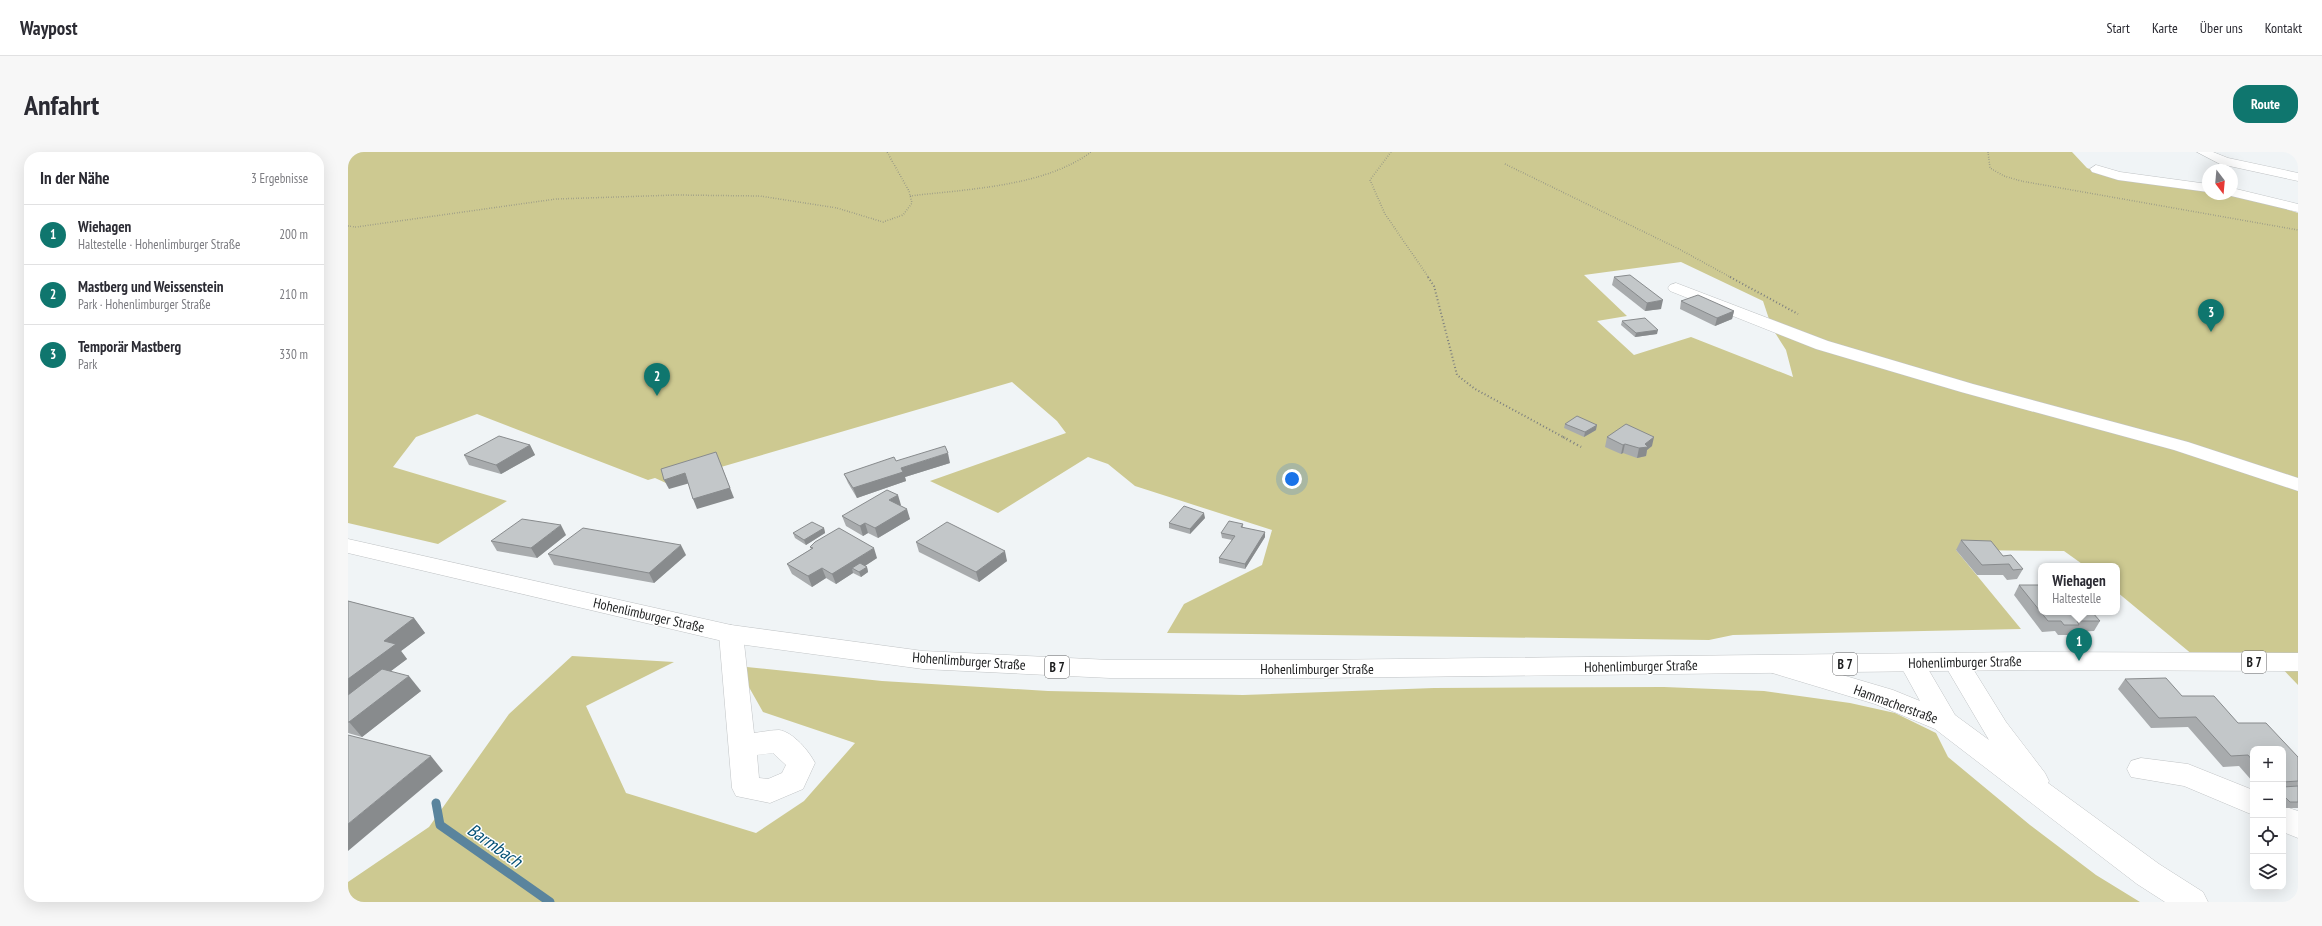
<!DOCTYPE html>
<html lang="de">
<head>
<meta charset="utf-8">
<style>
  :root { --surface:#fff; --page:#f7f7f7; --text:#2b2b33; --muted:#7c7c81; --line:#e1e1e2; --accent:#0f766e }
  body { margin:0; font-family:"PT Sans Narrow",sans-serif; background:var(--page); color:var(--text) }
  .controls { position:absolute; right:12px; bottom:12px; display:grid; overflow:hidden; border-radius:8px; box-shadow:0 4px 16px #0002 }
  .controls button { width:36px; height:36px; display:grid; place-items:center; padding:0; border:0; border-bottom:1px solid var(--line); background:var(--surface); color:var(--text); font:20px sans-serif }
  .compass { position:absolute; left:1854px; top:12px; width:36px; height:36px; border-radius:50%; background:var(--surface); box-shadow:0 4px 16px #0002; rotate:164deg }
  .you { position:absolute; left:944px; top:327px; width:14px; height:14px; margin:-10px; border:3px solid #fff; border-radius:50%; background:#1a73e8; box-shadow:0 0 0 6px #1a73e833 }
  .badge { display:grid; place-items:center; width:26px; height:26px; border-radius:50%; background:var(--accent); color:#fff; font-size:13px; font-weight:700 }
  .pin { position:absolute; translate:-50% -33px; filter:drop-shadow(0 1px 2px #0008) }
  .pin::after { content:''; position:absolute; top:21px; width:14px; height:12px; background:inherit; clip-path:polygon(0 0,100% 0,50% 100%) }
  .popup { position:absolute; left:1690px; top:411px; width:82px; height:52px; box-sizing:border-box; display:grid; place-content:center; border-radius:8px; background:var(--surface); filter:drop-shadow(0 1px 3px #0005); font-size:13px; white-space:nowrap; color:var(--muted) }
  .popup b { font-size:15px; color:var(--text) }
  .popup::after { content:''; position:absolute; left:50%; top:100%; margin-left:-8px; border:8px solid transparent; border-top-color:var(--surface) }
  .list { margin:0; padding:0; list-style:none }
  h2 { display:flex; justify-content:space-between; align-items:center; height:52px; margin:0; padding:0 16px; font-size:17px }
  h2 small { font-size:13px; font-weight:400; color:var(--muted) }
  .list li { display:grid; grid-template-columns:26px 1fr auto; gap:12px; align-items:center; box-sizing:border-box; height:60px; padding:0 16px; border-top:1px solid var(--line) }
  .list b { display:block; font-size:15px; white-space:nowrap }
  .list p { margin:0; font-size:13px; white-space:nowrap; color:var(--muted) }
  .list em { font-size:13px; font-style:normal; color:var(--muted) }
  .icon { flex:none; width:22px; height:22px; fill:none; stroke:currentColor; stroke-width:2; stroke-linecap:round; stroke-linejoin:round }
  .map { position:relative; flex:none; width:1950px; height:750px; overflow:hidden; border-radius:16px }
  header { display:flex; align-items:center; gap:24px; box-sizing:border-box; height:56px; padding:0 20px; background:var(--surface); border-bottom:1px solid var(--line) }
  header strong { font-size:19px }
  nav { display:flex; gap:22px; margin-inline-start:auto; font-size:14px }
  .intro { display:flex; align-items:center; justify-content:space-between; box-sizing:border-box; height:96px; padding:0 24px }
  h1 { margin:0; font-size:28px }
  .button { padding:10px 18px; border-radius:16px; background:var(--accent); color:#fff; font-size:14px; font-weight:700 }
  main { display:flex; gap:24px; padding:0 24px }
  aside { flex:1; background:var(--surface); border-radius:16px; box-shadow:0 4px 16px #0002 }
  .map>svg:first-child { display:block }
  .green { fill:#cdc991; fill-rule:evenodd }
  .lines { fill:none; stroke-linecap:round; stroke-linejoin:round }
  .stream { stroke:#5a849d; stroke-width:9 }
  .minor-casing { stroke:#c1c4c6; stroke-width:1 }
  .major-casing { stroke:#c1c4c6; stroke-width:1 }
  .path-far2 { stroke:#7b7e7f; stroke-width:1.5; stroke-dasharray:0.5 2; stroke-linecap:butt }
  .path-far1 { stroke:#7b7e7f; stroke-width:2; stroke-dasharray:1 2.5; stroke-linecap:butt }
  .path { stroke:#7b7e7f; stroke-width:2.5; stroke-dasharray:1 3; stroke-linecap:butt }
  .minor { fill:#fff; fill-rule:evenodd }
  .major { fill:#fff; fill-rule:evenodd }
  .wall { fill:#a8abad }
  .shaded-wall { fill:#888b8d }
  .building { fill:#c3c7c9; stroke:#888b8d }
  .labels { text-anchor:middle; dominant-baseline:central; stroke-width:3; stroke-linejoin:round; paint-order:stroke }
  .shield { fill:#fff; stroke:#606162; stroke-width:1 }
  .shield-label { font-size:13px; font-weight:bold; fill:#1c1d1e }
  .street-label { font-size:14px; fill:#1c1d1e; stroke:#fff }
  .near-water-label { font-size:18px; font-style:italic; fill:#075377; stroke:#fff }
</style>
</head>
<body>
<header>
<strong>Waypost</strong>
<nav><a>Start</a><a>Karte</a><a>Über uns</a><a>Kontakt</a></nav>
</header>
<div class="intro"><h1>Anfahrt</h1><a class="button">Route</a></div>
<main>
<aside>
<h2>In der Nähe<small>3 Ergebnisse</small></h2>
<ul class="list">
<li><span class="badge">1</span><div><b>Wiehagen</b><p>Haltestelle · Hohenlimburger Straße</p></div><em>200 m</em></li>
<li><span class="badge">2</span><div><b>Mastberg und Weissenstein</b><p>Park · Hohenlimburger Straße</p></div><em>210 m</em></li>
<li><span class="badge">3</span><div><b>Temporär Mastberg</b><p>Park</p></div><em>330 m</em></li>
</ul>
</aside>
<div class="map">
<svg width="1950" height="750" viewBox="0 0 1950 750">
  <rect width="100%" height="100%" fill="#f0f4f6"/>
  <g class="green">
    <path d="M 0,0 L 1724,0 L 1739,16 L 1760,24 L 1860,39 L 1860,42 C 1891,42 1921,51 1950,61 L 1950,533 L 1928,510 L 1851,508 L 1769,440 L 1769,414 L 1737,414 L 1716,399 L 1608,398 L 1673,477 L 1385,483 L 1361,488 L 819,481 L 836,452 L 914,413 L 924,378 L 787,334 L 760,312 L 740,305 L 650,361 L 582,329 L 718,281 L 709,269 L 664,230 L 318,331 L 307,326 L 300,328 L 129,262 L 68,285 L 45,315 L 159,349 L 90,392 L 0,371 ZM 1333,110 L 1415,149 L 1424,176 L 1438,198 L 1445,225 L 1343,185 L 1286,203 L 1249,169 L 1279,164 L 1236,123 Z"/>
    <polygon points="224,504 326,510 238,554 278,641 408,681 456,649 507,591 415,560 389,514 534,529 700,539 895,543 1086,536 1316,535 1416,539 1502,551 1547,561 1588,581 1600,605 1682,673 1748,723 1792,750 0,750 0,730 81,675 161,562"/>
  </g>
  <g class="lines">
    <polyline class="stream" points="88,651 92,673 202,750"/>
    <g class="minor-casing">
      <g id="minor">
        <polygon points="1849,0 1865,0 1880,6 1950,21 1950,29 1872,12"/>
        <polygon points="1748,13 1772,20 1860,32 1860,40 1770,28 1744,20 1742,17"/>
        <polygon points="1884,36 1950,52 1950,60 1879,43 1884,42"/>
        <polygon points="1328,131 1480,189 1625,232 1840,290 1950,326 1950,339 1826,298 1613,240 1468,197 1322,139 1320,136 1322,133"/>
        <path d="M 383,473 L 392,476 L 395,482 L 406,581 C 414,580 424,578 431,578 C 445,580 461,599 467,611 L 455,637 L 422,651 L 388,644 L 384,636 L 371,482 L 374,476 ZM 425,601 L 438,613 L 434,621 L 420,627 L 411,626 L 409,603 Z"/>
        <polygon points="1608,501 1617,504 1658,570 1697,621 1701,629 1700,631 1811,712 1855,740 1860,750 1817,750 1789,732 1587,577 1527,552 1421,520 1417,513 1421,506 1430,504 1545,538 1572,549 1551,511 1555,505 1564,502 1573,505 1607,563 1641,588 1595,510 1599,504"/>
        <polygon points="1793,606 1840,612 1905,638 1905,663 1836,634 1783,625 1779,617 1783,609"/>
        <polygon points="1935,654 1950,659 1950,686 1935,680"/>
      </g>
    </g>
    <g class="major-casing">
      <polygon id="major" points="0,387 383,473 575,499 762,508 964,508 1680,500 1950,501 1950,519 1680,518 964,526 762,526 575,517 383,491 0,401"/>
    </g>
    <g class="path-far2">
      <polyline points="1043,0 1022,28 1037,62 1081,126"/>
      <polyline points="1640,0 1642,16 1656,24 1673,29 1950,78"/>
      <polyline points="1157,12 1331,97 1384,126"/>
      <path d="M 562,44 C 619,37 696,35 743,0"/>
      <polyline points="0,74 8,75 208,47 328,43 412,44 489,56 535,70 555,63 564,51 561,39 539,0"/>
    </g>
    <g class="path-far1">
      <polyline points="1080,125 1086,134 1109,223 1127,237 1217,286"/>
      <polyline points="1382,125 1450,162"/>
    </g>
    <polyline class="path" points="1215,285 1233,295"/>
    <use href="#minor" class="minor"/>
    <use href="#major" class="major"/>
  </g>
  <g class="wall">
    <polygon points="1266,125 1313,157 1297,159 1264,133"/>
    <polygon points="1333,149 1386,159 1384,167 1367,174 1332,157"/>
    <polygon points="1274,169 1309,182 1287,185 1273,173"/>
    <polygon points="1217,272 1248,278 1236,285 1216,276"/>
    <polygon points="1259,285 1304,294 1299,298 1298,304 1289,306 1275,301 1273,302 1257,295"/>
    <polygon points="182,293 187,303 153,322 121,313 116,303"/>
    <polygon points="548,309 602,311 557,325 558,329 509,346 500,331 496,322"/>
    <polygon points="552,353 562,367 530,386 520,381 515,384 498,374 494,364 553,353"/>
    <polygon points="857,366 842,382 821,376 821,371"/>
    <polygon points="895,372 895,375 917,385 897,417 871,411 871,406 884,388 874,386 873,381"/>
    <polygon points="476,376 477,381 458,393 447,386 445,381"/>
    <polygon points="218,383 189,406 149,399 143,389"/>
    <polygon points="1613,388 1655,404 1675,417 1669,427 1659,428 1655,423 1629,423 1608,398"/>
    <polygon points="568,390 659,409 631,430 571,400"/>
    <polygon points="462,395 529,406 517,414 519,415 520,420 513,425 505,421 488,432 478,426 464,435 444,422 439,412 463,397"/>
    <polygon points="200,402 338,403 306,431 206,413"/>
    <polygon points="1671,433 1752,469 1746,479 1728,480 1725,483 1710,483 1707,479 1694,480 1666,443"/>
    <polygon points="0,449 66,466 77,481 53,499 59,507 43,519 73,539 14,585 0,581"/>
    <polygon points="1777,527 1834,544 1890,571 1950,605 1950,656 1937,656 1935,653 1935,597 1905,597 1905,630 1891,614 1875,615 1840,575 1803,576 1770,537"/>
  </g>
  <g class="shaded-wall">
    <polygon points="1315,148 1313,157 1297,159 1299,151"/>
    <polygon points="1386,159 1384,167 1367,174 1369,166"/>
    <polygon points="1310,178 1309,182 1287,185 1288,181"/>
    <polygon points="1249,273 1248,278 1236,285 1237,280"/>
    <polygon points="1306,285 1304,294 1299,298 1298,304 1289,306 1291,296"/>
    <polygon points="1277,292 1275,301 1273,302 1275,293"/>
    <polygon points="182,293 187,303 153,322 148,313"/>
    <polygon points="600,301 602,311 557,325 558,329 509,346 505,336 553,316"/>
    <polygon points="372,310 386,346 349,357 345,347"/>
    <polygon points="337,321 342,331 321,337 316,328"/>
    <polygon points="550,343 553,353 544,358 541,348"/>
    <polygon points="559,357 562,367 530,386 527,376"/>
    <polygon points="856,361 857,366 842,382 842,377"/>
    <polygon points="517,371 520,381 515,384 512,374"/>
    <polygon points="213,373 218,383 189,406 183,396"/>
    <polygon points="476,376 477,381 458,393 456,388"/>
    <polygon points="917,380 917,385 897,417 897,412"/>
    <polygon points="333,393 338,403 306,431 301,421"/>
    <polygon points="526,396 529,406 509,419 504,416 505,421 488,432 484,422"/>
    <polygon points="657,399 659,409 631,430 628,420"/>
    <polygon points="519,415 520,420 513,425 511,420"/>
    <polygon points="474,416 478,426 464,435 460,424"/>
    <polygon points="66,466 77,481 53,499 59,507 0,551 0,527 36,489"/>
    <polygon points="61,524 73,539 14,585 1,570"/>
    <polygon points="83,604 95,619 0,699 0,672"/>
  </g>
  <g class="building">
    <polygon points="1282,123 1315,148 1299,151 1266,125"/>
    <polygon points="1350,143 1386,159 1369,166 1333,149"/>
    <polygon points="1297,166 1310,178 1288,181 1274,169"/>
    <polygon points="1229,264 1249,273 1237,280 1217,272"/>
    <polygon points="1278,272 1306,285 1297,292 1300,295 1291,296 1277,292 1275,293 1259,285"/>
    <polygon points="151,284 182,293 148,313 116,303"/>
    <polygon points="597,294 600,301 553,316 555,320 505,336 496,322 546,305 548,309"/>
    <polygon points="368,300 382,336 345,347 337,321 316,328 313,317"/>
    <polygon points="539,338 550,343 541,348 559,357 527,376 517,371 512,374 494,364"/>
    <polygon points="836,354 856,361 842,377 821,371"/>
    <polygon points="174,367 213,373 183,396 143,389"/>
    <polygon points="881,369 895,372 893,375 917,380 897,412 871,406 887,384 873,381"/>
    <polygon points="464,370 476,376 456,388 445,381"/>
    <polygon points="599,370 657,399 628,420 568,390"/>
    <polygon points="235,376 333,393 301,421 200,402"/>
    <polygon points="491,376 526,396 484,422 474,416 460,424 439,412 465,396 462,395 467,390"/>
    <polygon points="1613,388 1643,389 1655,404 1663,403 1675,417 1665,418 1661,412 1634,413"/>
    <polygon points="512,411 519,415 511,420 504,416"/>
    <polygon points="1671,433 1693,433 1693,460 1744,460 1752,469 1729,469 1731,473 1716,473 1713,469 1700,469"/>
    <polygon points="0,449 66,466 36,489 48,492 0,527"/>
    <polygon points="34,517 61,524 1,570 0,570 0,543"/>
    <polygon points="1818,526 1834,544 1866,544 1890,571 1918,571 1950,605 1950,629 1935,630 1935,597 1905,597 1905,609 1900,603 1883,604 1848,565 1811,566 1777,527"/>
    <polygon points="0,583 83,604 0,672"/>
    <polygon points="1950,634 1950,650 1942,650 1935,643 1935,635"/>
  </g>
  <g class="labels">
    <g class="shield">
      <rect x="1894" y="499" width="24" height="22" rx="3"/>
      <rect x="1485" y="501" width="24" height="22" rx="3"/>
      <rect x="697" y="504" width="24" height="22" rx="3"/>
    </g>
    <g class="shield-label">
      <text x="1906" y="510">B 7</text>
      <text x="1497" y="512">B 7</text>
      <text x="709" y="515">B 7</text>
    </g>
    <g class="street-label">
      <text transform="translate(301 463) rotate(13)">Hohenlimburger Straße</text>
      <text transform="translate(621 509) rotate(4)">Hohenlimburger Straße</text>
      <text transform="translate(1617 510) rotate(-1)">Hohenlimburger Straße</text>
      <text transform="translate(1293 514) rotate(-1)">Hohenlimburger Straße</text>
      <text x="969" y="517">Hohenlimburger Straße</text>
      <text transform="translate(1548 552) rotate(20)">Hammacherstraße</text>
    </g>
    <g class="near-water-label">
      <text transform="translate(147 693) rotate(35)">Barmbach</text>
    </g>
  </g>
</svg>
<div class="controls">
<button>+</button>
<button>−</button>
<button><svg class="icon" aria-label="locate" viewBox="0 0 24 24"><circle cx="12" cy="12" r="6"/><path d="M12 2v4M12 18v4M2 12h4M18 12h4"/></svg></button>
<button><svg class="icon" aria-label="layers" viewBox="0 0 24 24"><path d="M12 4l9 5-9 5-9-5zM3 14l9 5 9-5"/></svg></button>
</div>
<svg class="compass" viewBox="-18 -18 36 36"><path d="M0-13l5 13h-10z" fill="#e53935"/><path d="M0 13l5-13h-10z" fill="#7c7c81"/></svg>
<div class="you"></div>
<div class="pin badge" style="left:1731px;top:509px">1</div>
<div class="popup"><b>Wiehagen</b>Haltestelle</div>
<div class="pin badge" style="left:309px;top:244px">2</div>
<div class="pin badge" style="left:1863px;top:180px">3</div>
</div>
</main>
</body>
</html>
